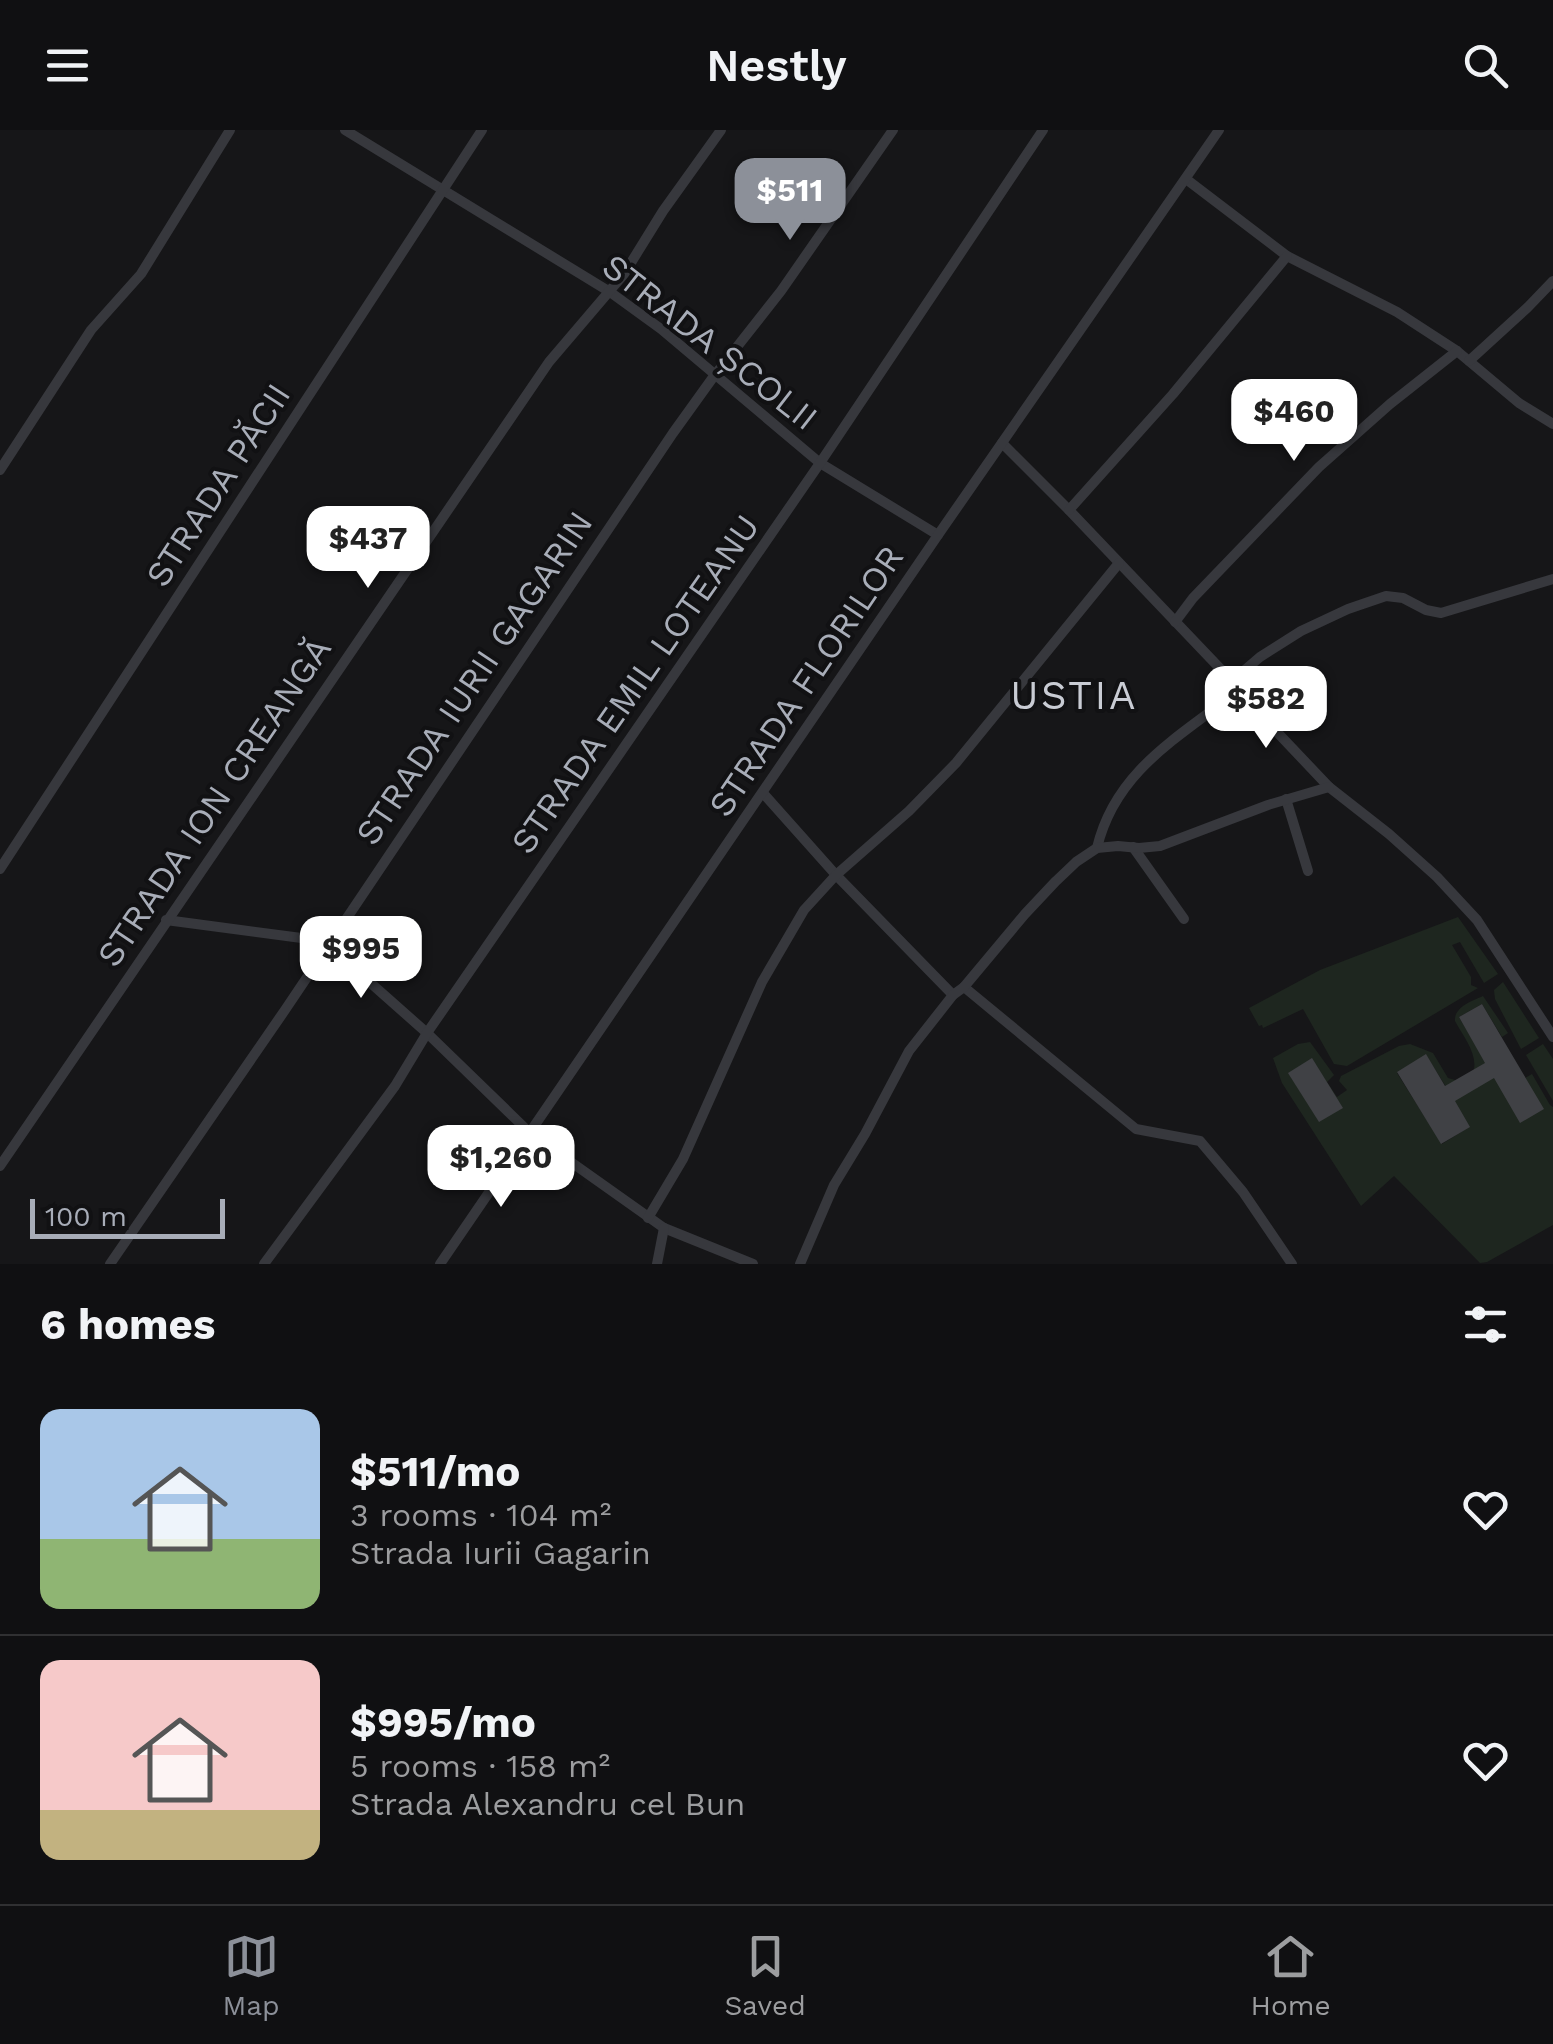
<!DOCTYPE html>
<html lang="en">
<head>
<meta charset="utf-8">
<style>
  :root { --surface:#101012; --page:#1e1e20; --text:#f1f3f6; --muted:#9c9d9f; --line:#303032; --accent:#8c9099 }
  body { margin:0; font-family:"Work Sans",sans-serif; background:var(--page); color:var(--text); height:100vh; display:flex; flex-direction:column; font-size:38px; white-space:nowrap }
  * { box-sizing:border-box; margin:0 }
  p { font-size:32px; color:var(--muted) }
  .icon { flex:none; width:55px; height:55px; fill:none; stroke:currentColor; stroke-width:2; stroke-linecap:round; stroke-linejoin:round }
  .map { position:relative; height:1134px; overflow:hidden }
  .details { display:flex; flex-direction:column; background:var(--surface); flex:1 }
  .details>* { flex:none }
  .scale { position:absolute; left:30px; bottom:25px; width:195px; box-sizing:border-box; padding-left:10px; border:5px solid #a8adb8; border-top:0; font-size:28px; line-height:35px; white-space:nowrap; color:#a8adb8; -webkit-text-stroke:8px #111113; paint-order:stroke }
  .price { position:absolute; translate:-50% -85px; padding:0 22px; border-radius:20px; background:#fff; color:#222; font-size:32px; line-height:65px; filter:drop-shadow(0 2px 5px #0008) }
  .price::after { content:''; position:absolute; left:50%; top:60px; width:30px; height:22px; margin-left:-15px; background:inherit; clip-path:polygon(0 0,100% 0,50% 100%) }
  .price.selected { background:var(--accent); color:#fff }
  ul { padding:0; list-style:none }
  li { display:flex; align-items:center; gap:30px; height:250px; padding:0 40px }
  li+li { border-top:2px solid var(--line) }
  li span { display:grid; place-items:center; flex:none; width:280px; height:200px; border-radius:20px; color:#555 }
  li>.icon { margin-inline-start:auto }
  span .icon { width:120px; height:120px; fill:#fffc; stroke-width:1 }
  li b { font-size:42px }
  h2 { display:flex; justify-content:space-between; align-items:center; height:120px; padding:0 40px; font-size:42px }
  header { display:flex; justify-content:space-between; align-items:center; height:130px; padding:0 40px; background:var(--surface); font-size:45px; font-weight:600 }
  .tab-bar { display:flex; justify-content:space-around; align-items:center; height:140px; border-top:2px solid var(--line); background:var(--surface); font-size:28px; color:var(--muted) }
  .tab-bar a { display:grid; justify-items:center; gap:5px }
  .tab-bar .selected { color:var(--accent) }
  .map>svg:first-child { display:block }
  .green { fill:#1e261f }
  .building { fill:#404145 }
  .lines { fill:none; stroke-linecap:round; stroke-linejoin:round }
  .minor { stroke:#37383d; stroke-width:10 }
  .labels { text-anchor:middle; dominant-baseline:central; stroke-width:8; stroke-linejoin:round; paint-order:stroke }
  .street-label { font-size:35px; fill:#a8adb8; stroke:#111113 }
  .quarter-label { font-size:40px; letter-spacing:2.5px; fill:#c9ccd4; stroke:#111113 }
</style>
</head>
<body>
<header><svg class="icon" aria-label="menu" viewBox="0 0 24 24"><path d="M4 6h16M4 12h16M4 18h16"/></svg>Nestly<svg class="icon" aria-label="search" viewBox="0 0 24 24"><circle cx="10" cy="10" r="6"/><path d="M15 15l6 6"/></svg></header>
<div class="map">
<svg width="1553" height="1134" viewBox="0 0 1553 1134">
  <rect width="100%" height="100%" fill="#161618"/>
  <!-- green -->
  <g class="green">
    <path d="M1458,787L1498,844L1484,853L1460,812L1452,815L1471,847V855L1478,858L1347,936L1334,934L1303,879L1263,898L1262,895L1259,896L1249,878L1320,840Z"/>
    <path d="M1503,852L1539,908L1521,919L1495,869L1494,860Z"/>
    <path d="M1483,866L1508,903L1502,907L1482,874L1459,887L1488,937L1476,944L1474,939C1477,923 1463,906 1455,891C1454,877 1472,871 1483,866Z"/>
    <path d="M1310,912L1334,945L1327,952L1337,967L1347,960L1339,951L1341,946L1399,916L1410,914L1433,923L1448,948L1455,950L1457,954L1448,960L1426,925L1397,943L1442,1014L1469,997L1452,968C1469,965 1480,956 1492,945L1525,948L1532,944L1550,975L1553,977V1095L1487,1132L1480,1133L1394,1046L1361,1076L1282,953L1273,928L1298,914Z"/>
    <path d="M1543,914L1553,929V971L1526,925Z"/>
  </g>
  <!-- building -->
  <g class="building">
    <path d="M1482,874L1544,979L1520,993L1494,948L1455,971L1470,997L1441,1014L1397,942L1426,924L1445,956L1485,933L1459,887Z"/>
    <path d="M1312,928L1343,978L1319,992L1288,943Z"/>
  </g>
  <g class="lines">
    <!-- minor -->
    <g class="minor">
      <path d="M345,0L610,162L661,199L820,333L938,405"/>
      <path d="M1186,49L1287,126L1397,182L1457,221L1519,273L1553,294"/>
      <path d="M1469,231L1527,178L1553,151"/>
      <path d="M1002,313L1069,380L1232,551L1238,561L1329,657L1389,704L1437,747L1477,790L1553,907"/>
      <path d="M0,340L91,200L141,144L230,0"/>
      <path d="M1069,380L1173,264L1287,126"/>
      <path d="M1175,492L1193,468L1319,337L1390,274L1457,221"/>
      <path d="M1232,551L1260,527L1301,501L1348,479L1386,466L1403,468L1426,480L1441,483L1553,449"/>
      <path d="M763,663L836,745L953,865"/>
      <path d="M1286,669L1308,741"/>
      <path d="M1133,717L1184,789"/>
      <path d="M1097,718C1115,641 1179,607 1238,561"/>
      <path d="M0,739L482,0"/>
      <path d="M166,790L309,809L339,825L427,903L530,1003L664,1098L753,1134"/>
      <path d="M964,857L1136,999L1200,1011L1243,1062L1292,1134"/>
      <path d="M0,1036L549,232L624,144L663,81L721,0"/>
      <path d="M648,1088L683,1029L762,852L804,780L836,745L909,681L956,633L1119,433"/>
      <path d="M110,1134L285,880L673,303L714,246L781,161L893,0"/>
      <path d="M264,1134L395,956L427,903L820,333L1043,0"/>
      <path d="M440,1134L938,405L1219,0"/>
      <path d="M657,1134L664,1098"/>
      <path d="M800,1134L834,1055L865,1004L909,921L953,865L964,857L1025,784L1056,751L1076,732L1097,718L1118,716L1139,718L1160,716L1268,675L1329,657"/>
    </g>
  </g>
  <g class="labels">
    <!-- street labels -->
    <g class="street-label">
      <text transform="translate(710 212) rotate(38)">STRADA ȘCOLII</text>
      <text transform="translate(218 355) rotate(-57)">STRADA PĂCII</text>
      <text transform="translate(474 548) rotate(-56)">STRADA IURII GAGARIN</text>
      <text transform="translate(806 551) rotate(-56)">STRADA FLORILOR</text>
      <text transform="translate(635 554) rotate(-55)">STRADA EMIL LOTEANU</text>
      <text transform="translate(214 672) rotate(-56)">STRADA ION CREANGĂ</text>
    </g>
    <!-- quarter labels -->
    <g class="quarter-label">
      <text x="1074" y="565">USTIA</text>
    </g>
  </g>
</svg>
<div class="scale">100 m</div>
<b class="price selected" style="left:790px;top:113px">$511</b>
<b class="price" style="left:1294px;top:334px">$460</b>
<b class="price" style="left:368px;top:461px">$437</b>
<b class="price" style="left:1266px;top:621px">$582</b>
<b class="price" style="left:361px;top:871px">$995</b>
<b class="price" style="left:501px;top:1080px">$1,260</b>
</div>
<section class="details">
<h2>6 homes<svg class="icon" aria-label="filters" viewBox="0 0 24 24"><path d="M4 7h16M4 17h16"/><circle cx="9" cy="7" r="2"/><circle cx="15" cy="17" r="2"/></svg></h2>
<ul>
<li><span style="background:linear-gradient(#a9c7e8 65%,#8fb573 0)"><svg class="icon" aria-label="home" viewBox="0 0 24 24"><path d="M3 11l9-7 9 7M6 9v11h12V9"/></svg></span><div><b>$511/mo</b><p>3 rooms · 104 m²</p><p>Strada Iurii Gagarin</p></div><svg class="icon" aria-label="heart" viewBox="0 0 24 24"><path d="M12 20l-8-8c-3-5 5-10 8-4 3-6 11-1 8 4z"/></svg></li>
<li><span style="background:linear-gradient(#f6c9c9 75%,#c2b280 0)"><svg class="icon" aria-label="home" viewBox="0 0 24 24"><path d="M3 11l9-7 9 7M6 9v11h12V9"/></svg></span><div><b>$995/mo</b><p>5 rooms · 158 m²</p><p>Strada Alexandru cel Bun</p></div><svg class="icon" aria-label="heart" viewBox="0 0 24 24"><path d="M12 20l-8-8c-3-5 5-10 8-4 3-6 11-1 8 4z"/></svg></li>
</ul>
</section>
<nav class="tab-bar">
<a class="selected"><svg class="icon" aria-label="map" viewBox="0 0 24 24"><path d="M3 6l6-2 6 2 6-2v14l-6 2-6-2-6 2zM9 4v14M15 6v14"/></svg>Map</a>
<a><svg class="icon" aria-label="saved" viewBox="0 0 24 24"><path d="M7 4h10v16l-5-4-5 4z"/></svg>Saved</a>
<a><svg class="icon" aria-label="home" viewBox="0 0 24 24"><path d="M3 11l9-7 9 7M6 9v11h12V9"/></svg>Home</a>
</nav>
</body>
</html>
